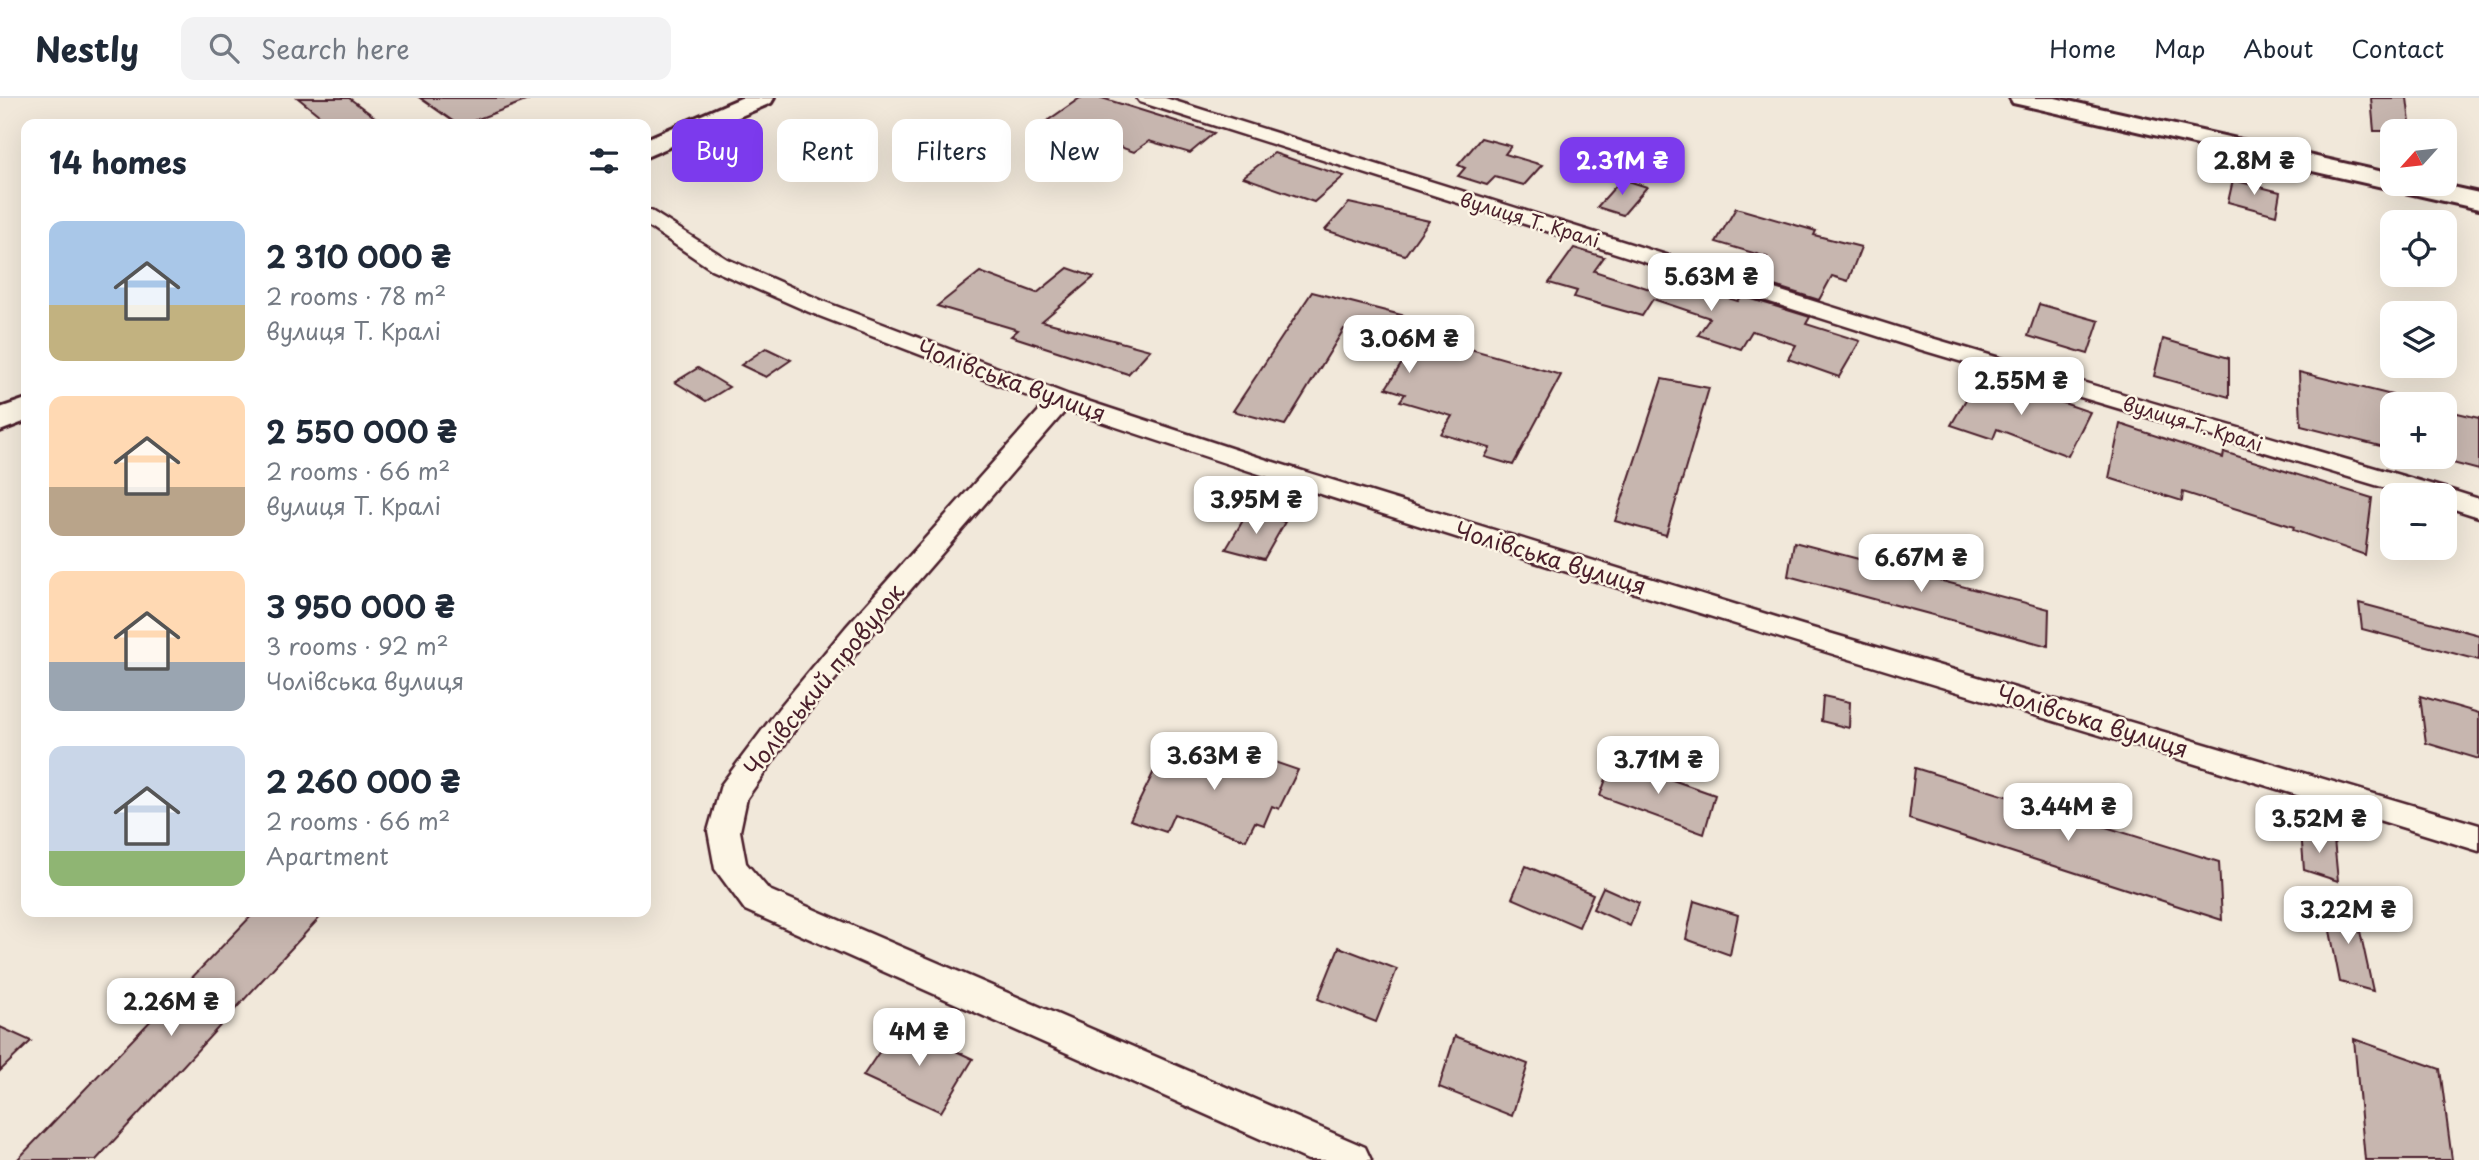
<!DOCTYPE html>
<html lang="en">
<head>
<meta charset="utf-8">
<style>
  :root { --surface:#fff; --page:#f2f2f3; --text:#1f2937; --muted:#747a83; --line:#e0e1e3; --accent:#7c3aed }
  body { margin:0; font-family:"Playpen Sans",sans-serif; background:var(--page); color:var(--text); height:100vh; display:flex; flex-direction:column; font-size:26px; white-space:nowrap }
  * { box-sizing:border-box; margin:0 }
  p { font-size:23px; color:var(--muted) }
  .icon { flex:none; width:38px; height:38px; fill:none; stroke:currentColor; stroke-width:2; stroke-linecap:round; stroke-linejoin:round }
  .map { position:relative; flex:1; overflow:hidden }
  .side { position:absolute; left:21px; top:21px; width:630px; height:798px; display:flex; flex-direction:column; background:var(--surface); border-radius:14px; box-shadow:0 7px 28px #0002 }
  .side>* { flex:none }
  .banner { position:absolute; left:672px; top:21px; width:665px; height:63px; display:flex; gap:14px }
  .needle { width:46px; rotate:243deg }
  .controls { position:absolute; left:2380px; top:21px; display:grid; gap:14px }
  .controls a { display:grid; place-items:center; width:77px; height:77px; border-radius:14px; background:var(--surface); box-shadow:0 7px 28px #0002; font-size:35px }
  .price { position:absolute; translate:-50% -60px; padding:0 16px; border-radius:14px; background:#fff; color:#222; font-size:23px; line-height:46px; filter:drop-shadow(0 2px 4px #0008) }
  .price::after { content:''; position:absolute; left:50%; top:42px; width:21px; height:16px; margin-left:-10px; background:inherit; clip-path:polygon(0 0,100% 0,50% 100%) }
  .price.on { background:var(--accent); color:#fff }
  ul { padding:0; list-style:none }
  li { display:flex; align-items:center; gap:21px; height:175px; padding:0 28px }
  li span { display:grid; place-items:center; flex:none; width:196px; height:140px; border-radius:14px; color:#555 }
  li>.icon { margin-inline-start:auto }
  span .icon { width:84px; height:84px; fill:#fffc; stroke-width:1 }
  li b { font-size:30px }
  h2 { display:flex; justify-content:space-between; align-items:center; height:84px; padding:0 28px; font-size:30px }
  .pill { padding:0 24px; border-radius:14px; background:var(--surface); box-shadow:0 7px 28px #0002; font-size:24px; line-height:63px }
  .pill.on { background:var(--accent); color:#fff }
  header { display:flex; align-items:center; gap:42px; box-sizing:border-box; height:98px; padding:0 35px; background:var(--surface); border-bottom:2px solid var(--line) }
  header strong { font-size:33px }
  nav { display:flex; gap:38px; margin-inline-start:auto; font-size:24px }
  .search { width:490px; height:63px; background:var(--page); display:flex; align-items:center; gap:18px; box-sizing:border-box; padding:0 24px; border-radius:14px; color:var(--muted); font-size:26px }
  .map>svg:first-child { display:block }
  .building { fill:#c7b6af; stroke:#4a1f2b; stroke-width:2 }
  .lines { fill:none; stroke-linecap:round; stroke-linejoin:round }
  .minor-casing { stroke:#4a1f2b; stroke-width:5 }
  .secondary-casing { stroke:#4a1f2b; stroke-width:6 }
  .trunk-casing { stroke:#4a1f2b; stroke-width:6 }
  .minor { fill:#fcf5e5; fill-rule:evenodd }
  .secondary { fill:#fcf5e5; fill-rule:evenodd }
  .trunk { fill:#fcf5e5; fill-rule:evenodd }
  .labels { text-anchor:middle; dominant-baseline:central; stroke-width:5; stroke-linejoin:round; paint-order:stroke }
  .far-street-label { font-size:19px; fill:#4a1f2b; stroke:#fcf5e5 }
  .street-label { font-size:23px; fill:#4a1f2b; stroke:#fcf5e5 }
</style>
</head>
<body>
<header>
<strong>Nestly</strong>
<div class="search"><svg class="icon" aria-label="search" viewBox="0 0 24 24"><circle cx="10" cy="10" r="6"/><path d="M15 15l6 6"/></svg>Search here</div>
<nav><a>Home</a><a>Map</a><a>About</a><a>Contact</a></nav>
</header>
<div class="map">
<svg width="2479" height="1062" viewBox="0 0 2479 1062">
  <rect width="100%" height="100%" fill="#f1e8da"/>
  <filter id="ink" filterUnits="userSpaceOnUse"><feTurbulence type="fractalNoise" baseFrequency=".0143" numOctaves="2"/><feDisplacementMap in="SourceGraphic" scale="14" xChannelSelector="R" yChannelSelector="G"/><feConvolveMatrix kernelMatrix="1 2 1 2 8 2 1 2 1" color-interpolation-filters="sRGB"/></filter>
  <g filter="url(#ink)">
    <!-- building -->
    <g class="building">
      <path d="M298,0H349L384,26H330Z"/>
      <path d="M420,0H528V2L465,26H457Z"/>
      <path d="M1080,0H1102L1214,35L1190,55L1149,43L1134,54L1047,23Z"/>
      <path d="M2371,0H2407L2411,33H2374Z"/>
      <path d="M1481,40L1511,48L1505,56L1542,67L1524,87L1495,79L1487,87L1458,78L1465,70L1458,67Z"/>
      <path d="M1274,55L1297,63L1344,78L1314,104L1243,79Z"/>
      <path d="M1622,81L1647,89L1623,117L1597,109Z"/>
      <path d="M2233,82L2280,94L2276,117L2228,104Z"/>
      <path d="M1349,105L1429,123L1405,157L1325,132Z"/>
      <path d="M1736,110L1816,133L1814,137L1861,149L1848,183L1832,178L1819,202L1752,181L1767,159L1716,144Z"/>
      <path d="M1574,150L1604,159L1594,173L1656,193L1666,180L1738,203L1742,198L1810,219L1806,226L1860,243L1839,279L1788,261L1796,247L1752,233L1741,251L1698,237L1710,220L1653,201L1642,218L1574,199L1577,193L1549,185Z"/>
      <path d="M1068,170L1094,179L1042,223L1150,252L1128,276L1011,238L1018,232L937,208L980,174L1037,195Z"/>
      <path d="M1312,194L1471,235L1463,249L1561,277L1513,367L1485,359L1490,350L1441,336L1452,318L1400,303L1405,296L1386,290L1411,251L1344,231L1285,327L1233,313Z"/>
      <path d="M2039,206L2099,223L2088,256L2028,238Z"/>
      <path d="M2163,241L2229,260V299L2154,278Z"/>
      <path d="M766,250L791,262L766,279L741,267Z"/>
      <path d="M698,270L729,289L706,303L675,284Z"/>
      <path d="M2299,274L2392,297V351L2301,328Z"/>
      <path d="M1662,281L1709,290L1666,437L1615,423Z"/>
      <path d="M1978,281L2050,305L2052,301L2090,314L2068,358L1997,331L1993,341L1951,327Z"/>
      <path d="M2449,313L2479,320V372L2445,363V321L2450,322Z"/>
      <path d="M2120,326L2223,360L2224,354L2372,400L2365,457L2293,432L2294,429L2183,394L2182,403L2109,380Z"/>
      <path d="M1248,414L1285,424L1264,461L1226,451Z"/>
      <path d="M1794,444L2049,511L2048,548L1788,478Z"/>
      <path d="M2359,505L2479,537V562L2362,531Z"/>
      <path d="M1823,598L1850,604L1849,630L1821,623Z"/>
      <path d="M2420,598L2479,615V661L2426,645Z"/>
      <path d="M1233,650L1298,672L1279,711L1272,708L1264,727L1255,724L1246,742L1174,716L1166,734L1130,722L1165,651L1224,668Z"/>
      <path d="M1613,661L1715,697L1704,736L1600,698Z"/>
      <path d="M1915,670L2219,764L2222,822L1909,721Z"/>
      <path d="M2301,732L2334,742L2338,783L2304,772Z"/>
      <path d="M1526,768L1593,796L1579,829L1512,800Z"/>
      <path d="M1603,789L1639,805L1630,828L1593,811Z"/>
      <path d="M2324,802L2355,810L2373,893L2340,884Z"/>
      <path d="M1694,803L1738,817L1730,857L1686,841Z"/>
      <path d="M255,814H325L96,1062H17Z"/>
      <path d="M1339,849L1397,871L1376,924L1318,901Z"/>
      <path d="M898,926L973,961L941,1014L863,978Z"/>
      <path d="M0,929L31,943L0,973Z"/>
      <path d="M1455,938L1528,966L1512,1018L1439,989Z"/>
      <path d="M2354,941L2440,971L2452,1062H2365Z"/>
    </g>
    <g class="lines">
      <defs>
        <g id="minor">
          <path d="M1137,0H1165L1928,239L2454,393L2479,401V419L2445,408V397H2409L1912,249L1140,4Z"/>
          <path d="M646,112L653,114L727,161L825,204L1069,297L1267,362L1802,527L2479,727V753C2008,607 1533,470 1066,312L866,543L799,626L747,700L740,733L746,765L769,792L1365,1049L1371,1062H1308L745,812L715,771L708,733L721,687L779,610L846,529L1046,305L809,214L711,171L646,127Z"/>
        </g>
        <g id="secondary">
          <path d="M741,0H774L771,5L646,59V41Z"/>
          <path d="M26,301V323L0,333V310Z"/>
        </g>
        <path id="trunk" d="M2010,0H2055L2392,76V86H2438L2479,95V111L2022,7L2013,5Z"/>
      </defs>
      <!-- minor casing -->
      <use href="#minor" class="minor-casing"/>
      <!-- secondary casing -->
      <use href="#secondary" class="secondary-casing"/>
      <!-- trunk casing -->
      <use href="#trunk" class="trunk-casing"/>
      <!-- minor -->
      <use href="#minor" class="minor"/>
      <!-- secondary -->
      <use href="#secondary" class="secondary"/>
      <!-- trunk -->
      <use href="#trunk" class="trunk"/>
    </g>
  </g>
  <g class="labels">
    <!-- far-street labels -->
    <g class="far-street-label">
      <text transform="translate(1530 121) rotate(17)">вулиця Т. Кралі</text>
      <text transform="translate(2193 325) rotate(17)">вулиця Т. Кралі</text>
    </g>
    <!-- street labels -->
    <g class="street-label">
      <text transform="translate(1012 282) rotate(20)">Чолівська вулиця</text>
      <text transform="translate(1551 459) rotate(17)">Чолівська вулиця</text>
      <text transform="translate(823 581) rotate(-51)">Чолівський провулок</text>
      <text transform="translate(2093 622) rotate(17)">Чолівська вулиця</text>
    </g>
  </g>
</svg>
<div class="controls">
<a><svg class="needle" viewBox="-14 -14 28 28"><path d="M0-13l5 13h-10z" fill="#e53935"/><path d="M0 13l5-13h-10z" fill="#747a83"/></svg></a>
<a><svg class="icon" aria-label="locate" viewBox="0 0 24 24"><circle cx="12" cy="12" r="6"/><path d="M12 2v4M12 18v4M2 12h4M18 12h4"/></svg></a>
<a><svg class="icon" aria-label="layers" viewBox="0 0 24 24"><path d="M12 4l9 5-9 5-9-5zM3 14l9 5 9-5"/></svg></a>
<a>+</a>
<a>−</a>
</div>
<b class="price on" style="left:1622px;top:99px">2.31M ₴</b>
<b class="price" style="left:2254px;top:99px">2.8M ₴</b>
<b class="price" style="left:1711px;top:215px">5.63M ₴</b>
<b class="price" style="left:1409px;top:277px">3.06M ₴</b>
<b class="price" style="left:2021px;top:319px">2.55M ₴</b>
<b class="price" style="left:1256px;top:438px">3.95M ₴</b>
<b class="price" style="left:1921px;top:496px">6.67M ₴</b>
<b class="price" style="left:1214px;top:694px">3.63M ₴</b>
<b class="price" style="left:1658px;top:698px">3.71M ₴</b>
<b class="price" style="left:2068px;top:745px">3.44M ₴</b>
<b class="price" style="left:2319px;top:757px">3.52M ₴</b>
<b class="price" style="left:2348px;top:848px">3.22M ₴</b>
<b class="price" style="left:171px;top:940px">2.26M ₴</b>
<b class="price" style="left:919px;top:970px">4M ₴</b>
<div class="banner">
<a class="pill on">Buy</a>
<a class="pill">Rent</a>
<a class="pill">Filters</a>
<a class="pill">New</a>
</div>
<section class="side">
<h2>14 homes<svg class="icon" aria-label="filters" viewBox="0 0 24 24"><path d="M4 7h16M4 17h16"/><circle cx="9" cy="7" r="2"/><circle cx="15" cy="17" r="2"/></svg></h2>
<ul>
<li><span style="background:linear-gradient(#a9c7e8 60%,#c2b280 0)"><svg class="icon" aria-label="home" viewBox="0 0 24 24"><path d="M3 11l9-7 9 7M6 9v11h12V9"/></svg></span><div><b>2 310 000 ₴</b><p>2 rooms · 78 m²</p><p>вулиця Т. Кралі</p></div></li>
<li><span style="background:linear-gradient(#ffd9b3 65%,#b9a48a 0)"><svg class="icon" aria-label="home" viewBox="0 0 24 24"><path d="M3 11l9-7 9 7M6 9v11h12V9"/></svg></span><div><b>2 550 000 ₴</b><p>2 rooms · 66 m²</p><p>вулиця Т. Кралі</p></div></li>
<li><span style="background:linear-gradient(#ffd9b3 65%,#9aa5b1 0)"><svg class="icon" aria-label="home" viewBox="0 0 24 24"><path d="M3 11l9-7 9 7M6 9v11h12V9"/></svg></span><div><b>3 950 000 ₴</b><p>3 rooms · 92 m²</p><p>Чолівська вулиця</p></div></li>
<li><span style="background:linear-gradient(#c9d6e8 75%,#8fb573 0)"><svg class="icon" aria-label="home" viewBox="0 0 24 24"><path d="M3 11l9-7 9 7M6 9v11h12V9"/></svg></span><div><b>2 260 000 ₴</b><p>2 rooms · 66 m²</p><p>Apartment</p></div></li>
</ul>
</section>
</div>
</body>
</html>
